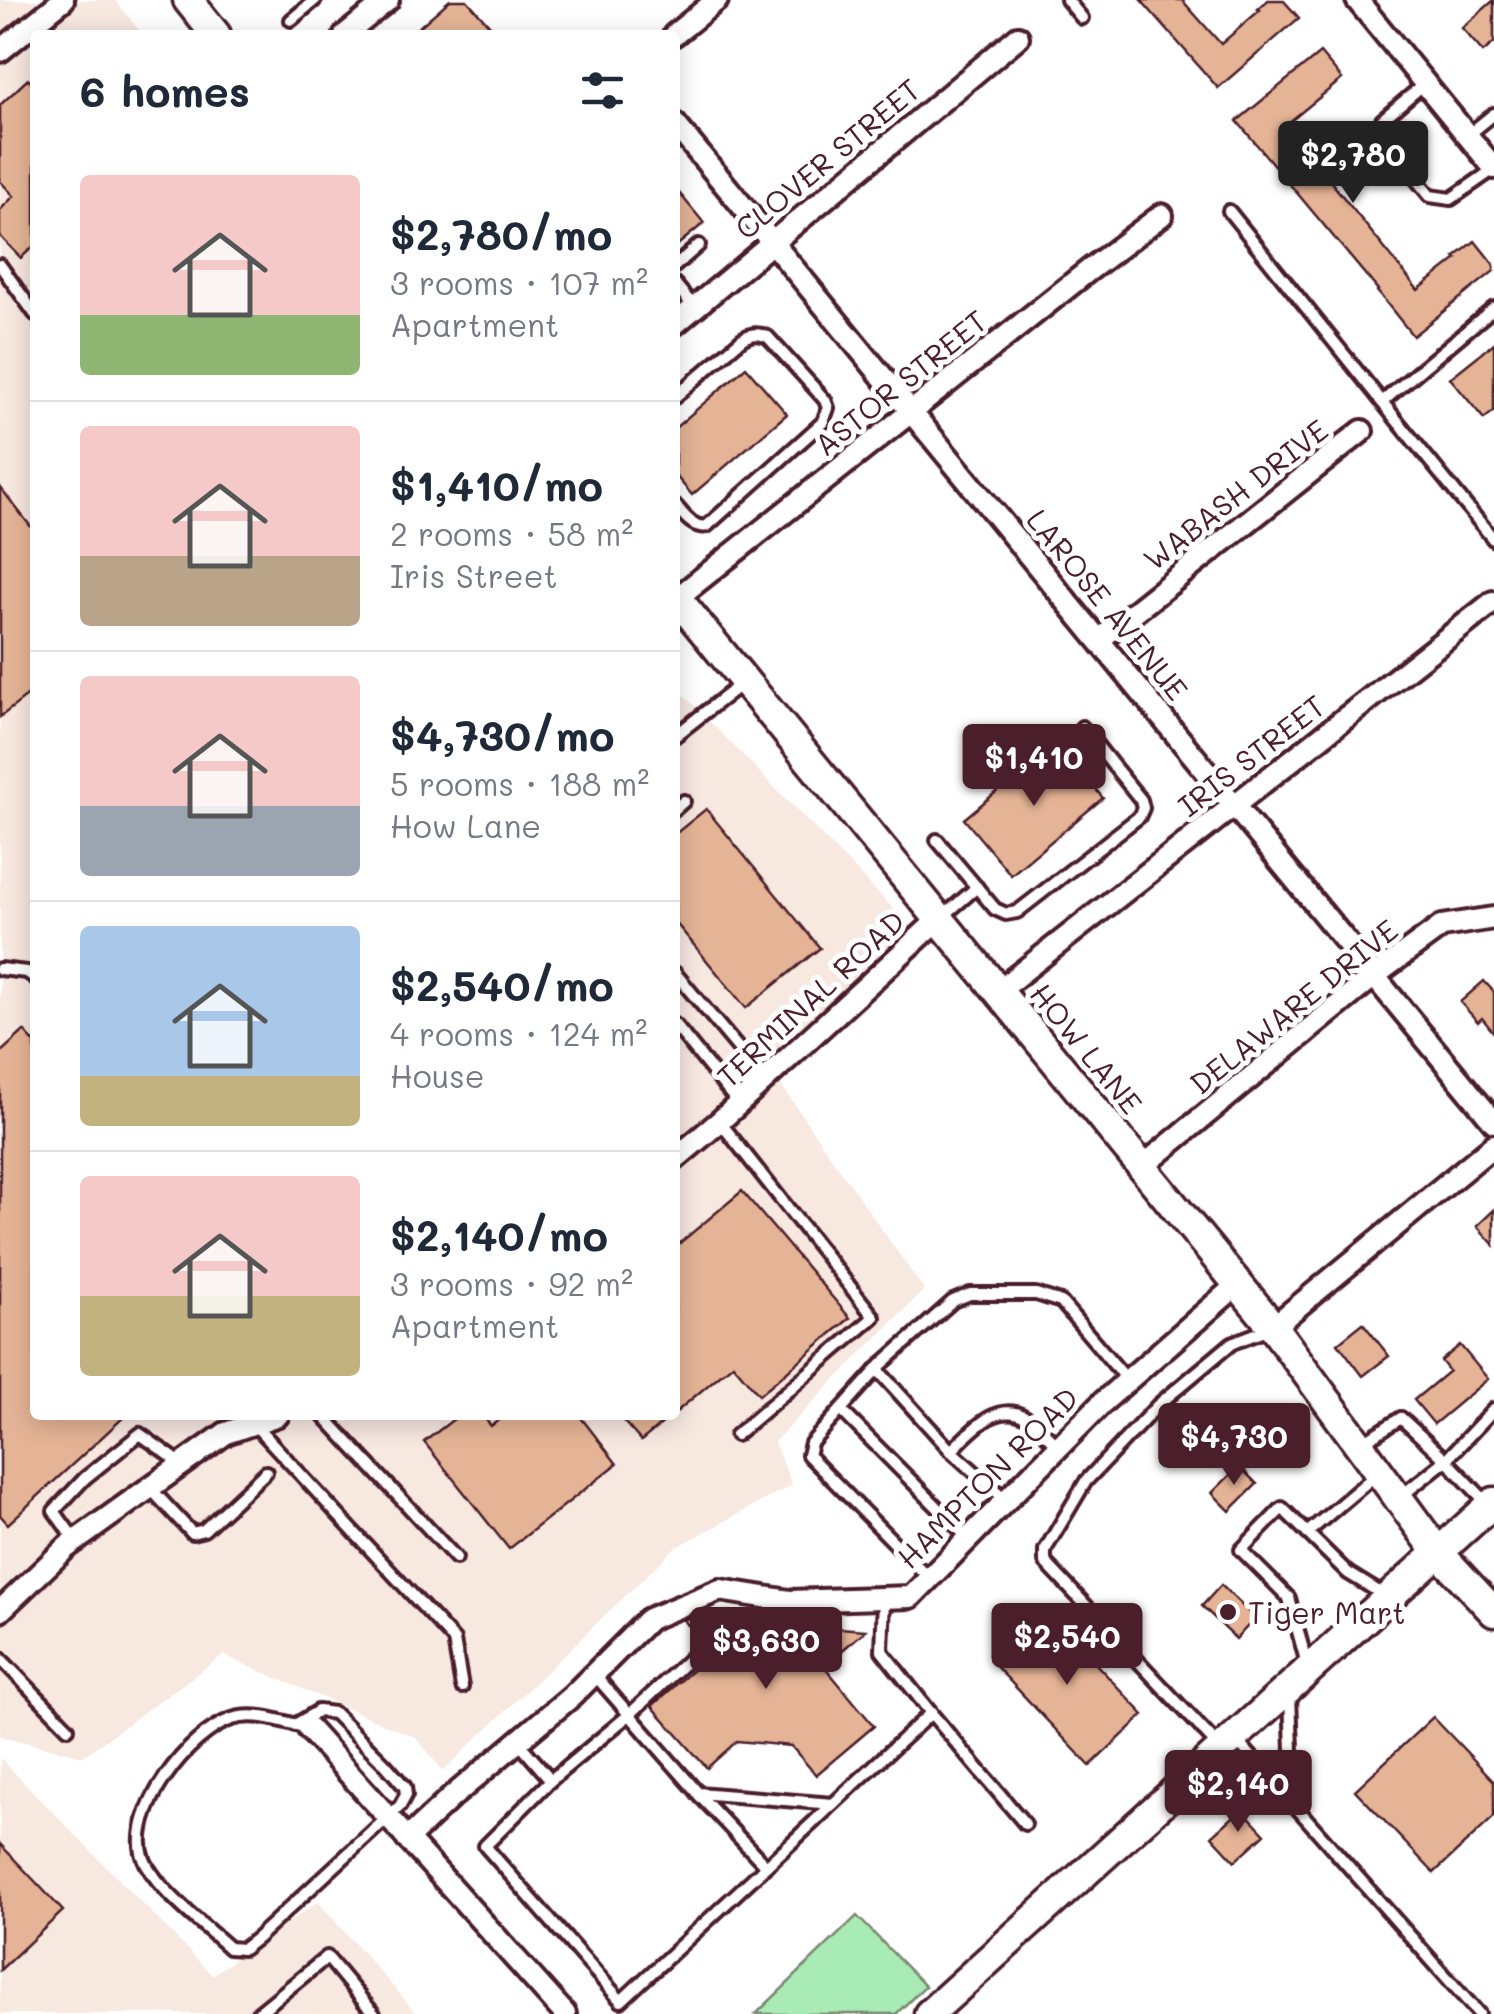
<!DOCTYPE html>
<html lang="en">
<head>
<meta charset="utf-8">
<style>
  :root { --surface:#fff; --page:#f2f2f3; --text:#1f2937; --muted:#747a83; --line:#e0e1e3; --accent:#4a1f2b }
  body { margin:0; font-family:Mali,sans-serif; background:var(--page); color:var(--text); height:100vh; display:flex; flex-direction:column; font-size:38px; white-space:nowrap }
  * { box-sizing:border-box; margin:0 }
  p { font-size:32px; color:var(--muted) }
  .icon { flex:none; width:55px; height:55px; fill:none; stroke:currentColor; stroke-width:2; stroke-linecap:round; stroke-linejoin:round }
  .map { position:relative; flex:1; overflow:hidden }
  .side { position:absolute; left:30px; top:30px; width:650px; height:1390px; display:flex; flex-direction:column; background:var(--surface); border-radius:10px; box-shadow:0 5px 25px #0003 }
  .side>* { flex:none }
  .price { position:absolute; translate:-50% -85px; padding:0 22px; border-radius:10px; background:var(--accent); color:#fff; font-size:32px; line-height:65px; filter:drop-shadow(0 2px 5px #0008) }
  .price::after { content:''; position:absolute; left:50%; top:60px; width:30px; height:22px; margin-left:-15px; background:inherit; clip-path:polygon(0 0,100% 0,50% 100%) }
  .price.current { background:#222; color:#fff }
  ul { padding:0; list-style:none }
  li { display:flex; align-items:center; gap:30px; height:250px; padding:0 50px }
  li+li { border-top:2px solid var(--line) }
  li span { display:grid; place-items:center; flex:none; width:280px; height:200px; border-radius:10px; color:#555 }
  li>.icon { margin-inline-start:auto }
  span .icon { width:120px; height:120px; fill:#fffc; stroke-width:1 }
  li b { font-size:42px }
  h2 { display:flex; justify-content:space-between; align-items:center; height:120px; padding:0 50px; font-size:42px }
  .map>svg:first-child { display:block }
  .built { fill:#f7e8e0 }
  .green { fill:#a9ebb4; stroke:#7a8570; stroke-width:2.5 }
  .building { fill:#e5b496; stroke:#4a1f2b; stroke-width:2.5 }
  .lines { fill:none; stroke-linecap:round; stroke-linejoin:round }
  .lane-casing { stroke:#4a1f2b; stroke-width:18 }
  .street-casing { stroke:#4a1f2b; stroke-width:28 }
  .secondary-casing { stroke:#4a1f2b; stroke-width:35 }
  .lane { stroke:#fff; stroke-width:10 }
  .street { stroke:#fff; stroke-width:20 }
  .secondary { stroke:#fff; stroke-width:28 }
  .poi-dot { fill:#4a1f2b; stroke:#fff; stroke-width:4 }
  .labels { text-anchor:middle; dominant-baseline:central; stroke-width:10; stroke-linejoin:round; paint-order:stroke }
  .street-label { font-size:30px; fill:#4a1f2b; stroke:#fff }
  .poi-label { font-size:30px; fill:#4a1f2b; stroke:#fff; text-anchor:start }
</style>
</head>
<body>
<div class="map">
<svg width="1494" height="2014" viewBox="0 0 1494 2014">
  <rect width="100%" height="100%" fill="#fff"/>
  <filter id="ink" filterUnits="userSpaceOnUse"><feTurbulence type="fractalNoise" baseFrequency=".01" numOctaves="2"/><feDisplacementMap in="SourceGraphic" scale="20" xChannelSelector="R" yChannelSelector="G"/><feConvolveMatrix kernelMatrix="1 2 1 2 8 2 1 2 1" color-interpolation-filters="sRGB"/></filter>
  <g filter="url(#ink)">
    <!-- built -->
    <g class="built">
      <path d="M0,0H115L143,35H35V1415H675V686L912,928L764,1061L924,1290L774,1442L792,1485L675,1548L443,1771L417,1738L223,1655L83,1756L0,1736Z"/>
      <path d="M0,1758L212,1975L318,1902L417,2014H0Z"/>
    </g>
    <!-- green -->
    <path class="green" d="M857,1916L925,1986L896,2014H756Z"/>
    <!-- building -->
    <g class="building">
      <path d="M450,0H467L498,35H410Z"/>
      <path d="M1141,0H1182L1221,44L1260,10L1258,9L1268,0H1283L1299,18L1218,88Z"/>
      <path d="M1494,0V43L1483,52L1462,28Z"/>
      <path d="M1320,53L1342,79L1282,128L1309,159L1311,157L1418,290L1457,259L1455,257L1475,241L1494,265V271L1413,336L1377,291L1378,290L1237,121Z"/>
      <path d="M28,79L35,86V245L21,258L0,236V210L14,196L0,181V105Z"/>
      <path d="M675,188L704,223L675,247Z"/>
      <path d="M1494,343V411L1484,419L1450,378Z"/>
      <path d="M746,367L787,414L692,495L675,475V428Z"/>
      <path d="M0,487L35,532V690L0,717Z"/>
      <path d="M1056,742L1103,798L1011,875L964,819Z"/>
      <path d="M706,809L820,948L746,1008L675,922V834Z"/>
      <path d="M1484,981L1494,992V1033L1482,1018L1478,1022L1460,1002Z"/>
      <path d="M24,1031L35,1043V1415H126L8,1524L0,1515V1053Z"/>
      <path d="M742,1191L850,1318L759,1395L733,1364L675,1413V1247Z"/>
      <path d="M1494,1210V1245L1477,1226Z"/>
      <path d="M1363,1323L1389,1356L1363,1376L1338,1343Z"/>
      <path d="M1460,1345L1488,1379L1434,1424L1414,1400L1449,1371L1441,1361Z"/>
      <path d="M459,1415H482L491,1426L505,1415H579L617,1464L509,1549L424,1442Z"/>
      <path d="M618,1415H672L641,1441Z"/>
      <path d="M1239,1466L1257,1484L1230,1511L1212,1493Z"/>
      <path d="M1221,1585L1255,1618L1236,1639L1202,1606Z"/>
      <path d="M1044,1609L1144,1715L1090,1766L990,1660Z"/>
      <path d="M691,1617L866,1630L824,1666L874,1726L816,1775L791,1746L737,1741L707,1768L652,1706L712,1653L707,1644L683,1620Z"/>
      <path d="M1433,1717L1494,1781V1817L1434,1873L1355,1790Z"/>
      <path d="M1242,1809L1265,1834L1235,1861L1212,1836Z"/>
      <path d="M0,1844L63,1911L0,1970Z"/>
    </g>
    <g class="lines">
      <defs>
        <g id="lane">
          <path d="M1067,0L1082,18"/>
          <path d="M291,20L315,0"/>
          <path d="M1425,83L1382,120L1383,139L1430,196L1451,199L1494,169"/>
          <path d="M1468,135L1494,114"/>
          <path d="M1229,211L1382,402L1494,308"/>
          <path d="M0,265L35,314"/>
          <path d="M675,266L699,245"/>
          <path d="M675,284L694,307"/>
          <path d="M675,397L742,339C752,333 758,333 768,337L825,400L828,408L823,422L707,526C693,529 684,515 675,505"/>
          <path d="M1382,402L1494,540"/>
          <path d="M675,736L741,684"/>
          <path d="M675,809L684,801"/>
          <path d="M937,840L995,909L1006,914L1017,912L1139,817L1143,808L1141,800L1082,727"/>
          <path d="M940,919L977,887"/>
          <path d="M0,969L27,972L35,978"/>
          <path d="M675,973L765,1080"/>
          <path d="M675,1025L739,1104"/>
          <path d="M720,1122L874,1317L736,1435"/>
          <path d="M877,1369L951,1451"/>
          <path d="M841,1410L968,1538"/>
          <path d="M323,1415L456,1558"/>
          <path d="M254,1424L454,1640L462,1687"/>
          <path d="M1362,1443L1401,1418L1446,1460L1400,1497"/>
          <path d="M150,1488L192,1533L204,1530L266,1472"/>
          <path d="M1006,1500L951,1451C971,1432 997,1399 1027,1418C1038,1425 1048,1437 1058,1446"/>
          <path d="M1489,1505L1446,1460L1494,1409"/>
          <path d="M1307,1533L1379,1472"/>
          <path d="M75,1540L54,1511L85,1478L140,1434L182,1464"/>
          <path d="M929,1578L808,1455L811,1443L882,1364L953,1301L970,1294H1036L1061,1302L1128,1381"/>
          <path d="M884,1598L882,1651L931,1713L1025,1824"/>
          <path d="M0,1658L68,1728"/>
          <path d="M1308,1668L1289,1598L1241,1550L1282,1508L1348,1573L1387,1597"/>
          <path d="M594,1674L698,1793L833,1804"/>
          <path d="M1290,1696L1294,1804"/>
          <path d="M295,1725L318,1711L334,1713L385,1764L405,1787L406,1795L400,1806L257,1938L243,1949L229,1948C205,1926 156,1889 144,1859C126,1813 189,1733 232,1719C256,1711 284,1722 308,1728"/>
          <path d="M1234,1737L1479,2014"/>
          <path d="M518,1742L551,1780L485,1846L621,2001L931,1713"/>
          <path d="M1220,1748L1045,1562V1550L1086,1481L1158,1405L1232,1343L1269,1329"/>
          <path d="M551,1780L630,1714L700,1649"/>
          <path d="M698,1794L766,1866"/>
          <path d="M257,2014L327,1957L374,2014"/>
        </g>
        <g id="street">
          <path d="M1357,0L1494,168"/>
          <path d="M345,35L388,0"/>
          <path d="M674,35L717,0"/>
          <path d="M0,51L63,0"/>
          <path d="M675,124L1494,1122"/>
          <path d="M675,324L1018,37"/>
          <path d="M677,598L1088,271L1162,215"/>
          <path d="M1099,640L1362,431"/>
          <path d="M998,991L1493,602"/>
          <path d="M675,1159L719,1122L939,919"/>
          <path d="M1142,1167L1374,976L1442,926L1494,918"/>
          <path d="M1273,1327L1494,1145"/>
          <path d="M0,1611L67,1547L226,1433L278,1415"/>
          <path d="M308,1728L565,2014"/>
          <path d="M407,1839L453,1796L573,1695L649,1619L720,1590L789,1601L911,1597L1102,1403L1238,1284"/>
        </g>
        <g id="secondary">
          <path d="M188,0L216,35"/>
          <path d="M675,596L1273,1327L1437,1551L1494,1612"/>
          <path d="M929,2014L1494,1502"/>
        </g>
      </defs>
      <!-- lane casing -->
      <use href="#lane" class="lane-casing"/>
      <!-- street casing -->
      <use href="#street" class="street-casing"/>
      <!-- secondary casing -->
      <use href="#secondary" class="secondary-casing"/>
      <!-- lane -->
      <use href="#lane" class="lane"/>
      <!-- street -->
      <use href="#street" class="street"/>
      <!-- secondary -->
      <use href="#secondary" class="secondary"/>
    </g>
  </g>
  <!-- markers -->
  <circle class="poi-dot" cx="1228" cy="1612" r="10"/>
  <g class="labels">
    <!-- street labels -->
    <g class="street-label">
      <text transform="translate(827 158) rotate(-40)">CLOVER STREET</text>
      <text transform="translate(900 382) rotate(-39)">ASTOR STREET</text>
      <text transform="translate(1235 494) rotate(-38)">WABASH DRIVE</text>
      <text transform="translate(1108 604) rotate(51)">LAROSE AVENUE</text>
      <text transform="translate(1251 755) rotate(-38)">IRIS STREET</text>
      <text transform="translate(810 998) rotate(-43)">TERMINAL ROAD</text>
      <text transform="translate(1293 1006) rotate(-39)">DELAWARE DRIVE</text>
      <text transform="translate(1087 1048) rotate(51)">HOW LANE</text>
      <text transform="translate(987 1477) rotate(-45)">HAMPTON ROAD</text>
    </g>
    <!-- poi labels -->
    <g class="poi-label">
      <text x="1248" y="1612">Tiger Mart</text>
    </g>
  </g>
</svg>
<b class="price current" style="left:1353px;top:206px">$2,780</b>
<b class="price" style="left:1034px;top:809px">$1,410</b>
<b class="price" style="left:1234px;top:1488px">$4,730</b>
<b class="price" style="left:1067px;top:1688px">$2,540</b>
<b class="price" style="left:766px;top:1692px">$3,630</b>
<b class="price" style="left:1238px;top:1835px">$2,140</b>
<section class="side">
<h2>6 homes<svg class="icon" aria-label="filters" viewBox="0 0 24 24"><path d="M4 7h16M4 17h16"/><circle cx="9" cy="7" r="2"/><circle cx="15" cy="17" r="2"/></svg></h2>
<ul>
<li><span style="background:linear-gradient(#f6c9c9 70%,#8fb573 0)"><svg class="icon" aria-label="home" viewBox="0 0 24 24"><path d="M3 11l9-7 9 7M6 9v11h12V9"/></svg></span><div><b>$2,780/mo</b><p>3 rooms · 107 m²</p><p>Apartment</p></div></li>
<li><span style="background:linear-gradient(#f6c9c9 65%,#b9a48a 0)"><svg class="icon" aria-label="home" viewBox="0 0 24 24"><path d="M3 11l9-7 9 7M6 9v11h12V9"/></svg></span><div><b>$1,410/mo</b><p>2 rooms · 58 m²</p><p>Iris Street</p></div></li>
<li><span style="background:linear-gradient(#f6c9c9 65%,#9aa5b1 0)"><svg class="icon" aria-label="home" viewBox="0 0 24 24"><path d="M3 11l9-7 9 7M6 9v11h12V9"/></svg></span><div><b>$4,730/mo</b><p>5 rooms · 188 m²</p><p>How Lane</p></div></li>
<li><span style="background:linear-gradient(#a9c7e8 75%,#c2b280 0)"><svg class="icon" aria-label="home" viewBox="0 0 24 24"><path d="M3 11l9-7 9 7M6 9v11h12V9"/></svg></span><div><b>$2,540/mo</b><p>4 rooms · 124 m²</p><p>House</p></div></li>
<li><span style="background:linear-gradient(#f6c9c9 60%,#c2b280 0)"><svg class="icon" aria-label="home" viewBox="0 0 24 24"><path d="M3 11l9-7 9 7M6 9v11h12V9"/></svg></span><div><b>$2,140/mo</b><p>3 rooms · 92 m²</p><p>Apartment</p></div></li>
</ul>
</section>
</div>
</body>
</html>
